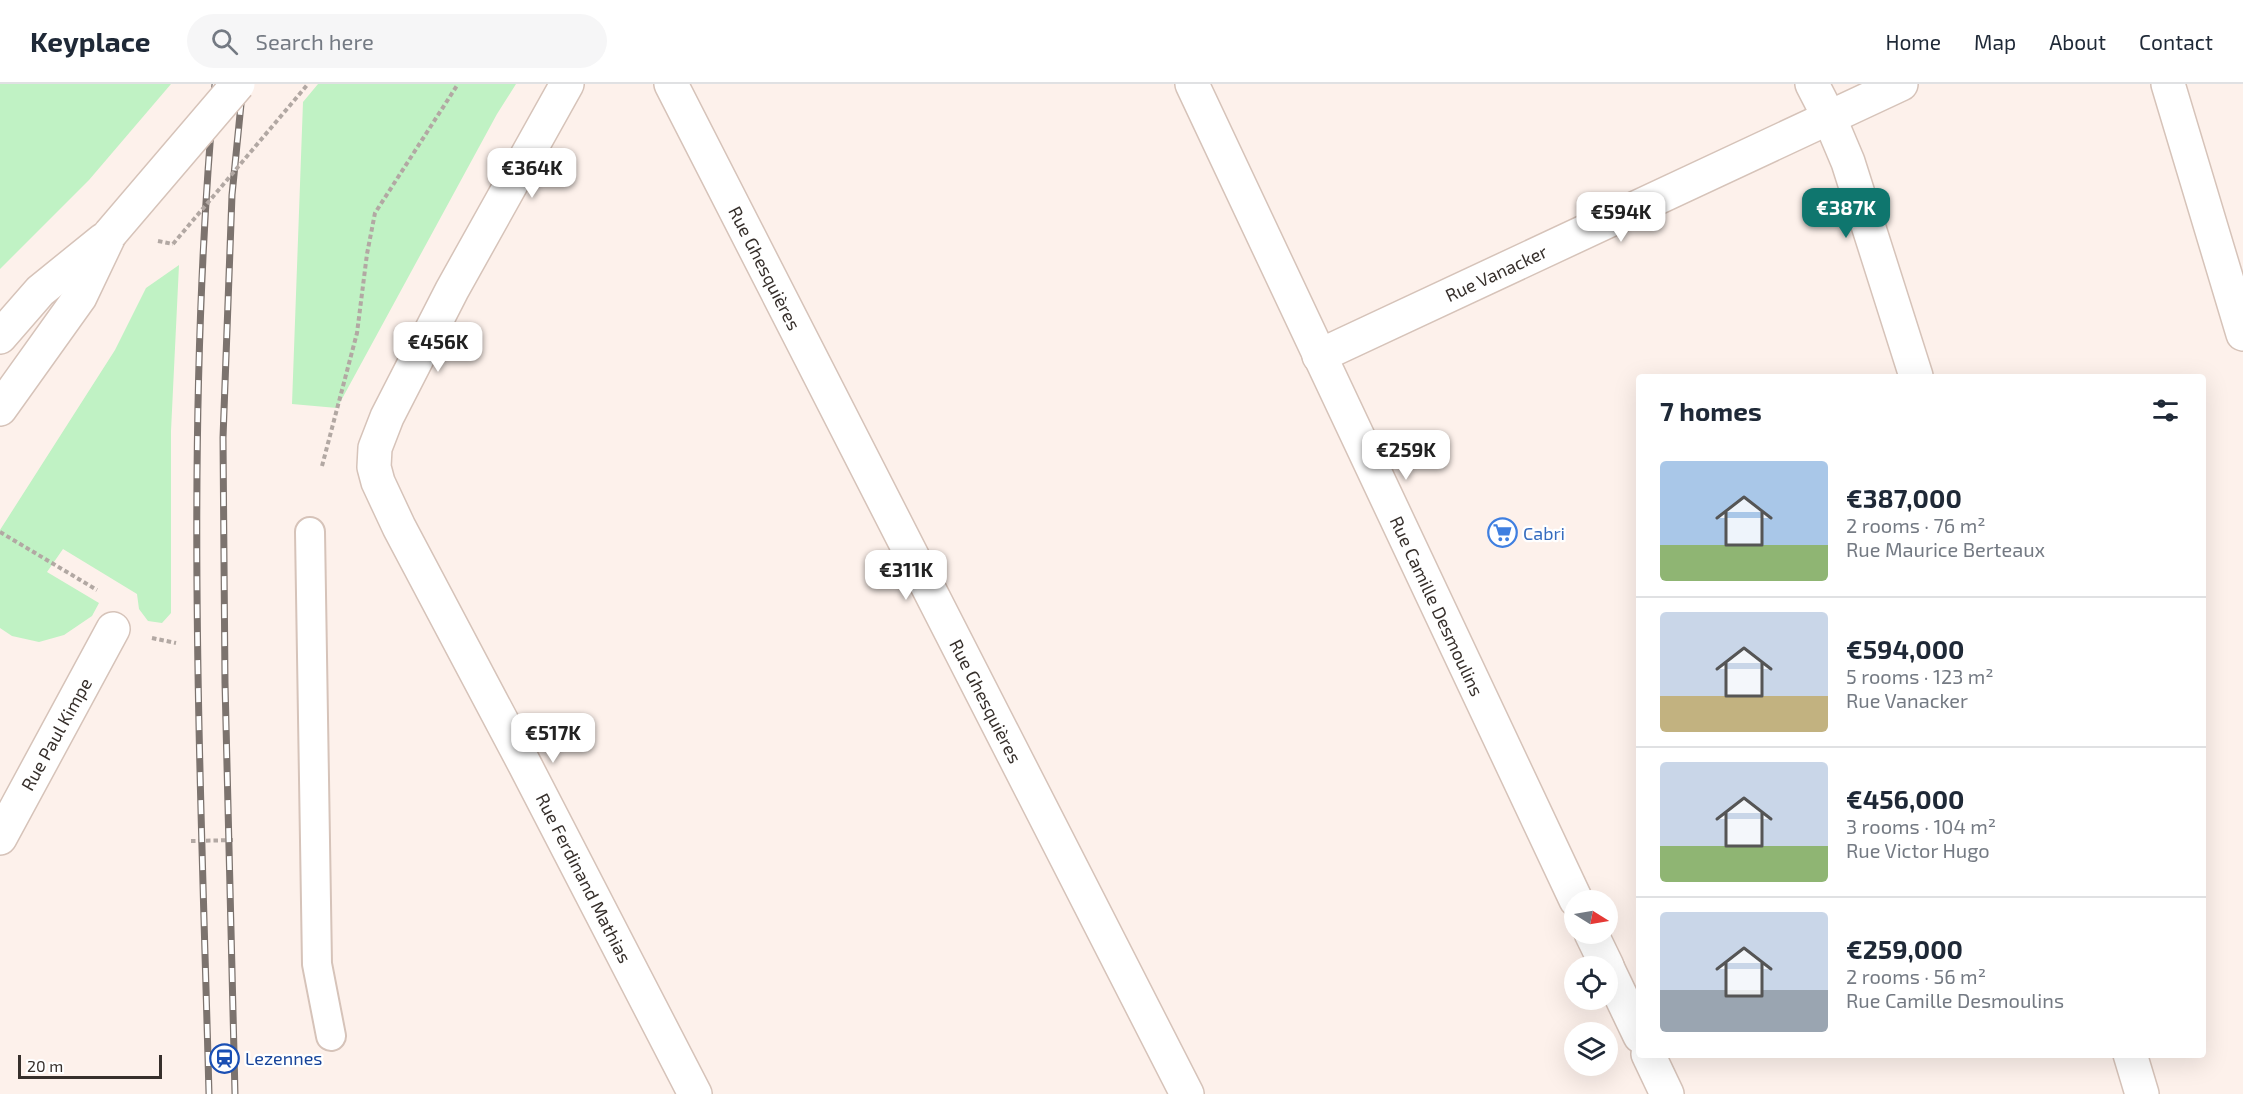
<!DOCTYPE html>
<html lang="en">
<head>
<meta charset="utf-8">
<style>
  :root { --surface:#fff; --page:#f6f6f7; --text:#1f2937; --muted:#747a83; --line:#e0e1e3; --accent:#0f766e }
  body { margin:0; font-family:"Exo 2",sans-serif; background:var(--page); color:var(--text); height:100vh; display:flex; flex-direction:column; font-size:22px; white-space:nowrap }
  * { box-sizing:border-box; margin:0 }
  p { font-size:20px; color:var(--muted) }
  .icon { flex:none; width:33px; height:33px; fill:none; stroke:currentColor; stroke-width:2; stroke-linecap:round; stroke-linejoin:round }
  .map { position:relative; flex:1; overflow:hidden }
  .side { position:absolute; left:1636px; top:290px; width:570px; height:684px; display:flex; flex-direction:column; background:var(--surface); border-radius:6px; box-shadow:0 6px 24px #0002 }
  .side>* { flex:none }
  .needle { width:39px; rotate:101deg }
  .fabs { position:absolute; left:1564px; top:806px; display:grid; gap:12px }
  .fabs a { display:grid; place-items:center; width:54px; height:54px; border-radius:50%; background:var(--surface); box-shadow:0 6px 24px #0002; font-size:30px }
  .scale { position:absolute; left:18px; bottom:15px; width:144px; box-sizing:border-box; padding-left:6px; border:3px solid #362f2b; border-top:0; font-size:16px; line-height:21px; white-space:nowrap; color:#362f2b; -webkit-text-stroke:4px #fff; paint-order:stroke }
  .price { position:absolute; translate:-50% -51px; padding:0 14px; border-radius:12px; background:#fff; color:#222; font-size:20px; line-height:39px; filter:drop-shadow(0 2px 3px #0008) }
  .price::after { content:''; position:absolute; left:50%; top:36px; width:18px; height:14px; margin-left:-9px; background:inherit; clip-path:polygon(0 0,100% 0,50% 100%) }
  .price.on { background:var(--accent); color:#fff }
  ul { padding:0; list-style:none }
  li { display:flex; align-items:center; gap:18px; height:150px; padding:0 24px }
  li+li { border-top:2px solid var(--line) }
  li span { display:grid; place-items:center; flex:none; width:168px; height:120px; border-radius:6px; color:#555 }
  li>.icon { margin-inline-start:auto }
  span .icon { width:72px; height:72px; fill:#fffc; stroke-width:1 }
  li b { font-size:26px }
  h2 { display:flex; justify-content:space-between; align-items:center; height:72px; padding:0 24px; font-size:26px }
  header { display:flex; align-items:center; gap:36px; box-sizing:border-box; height:84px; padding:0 30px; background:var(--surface); border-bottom:2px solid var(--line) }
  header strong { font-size:28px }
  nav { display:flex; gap:33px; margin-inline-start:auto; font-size:21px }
  .search { width:420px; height:54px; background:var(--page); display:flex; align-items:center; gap:15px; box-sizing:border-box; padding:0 21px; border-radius:33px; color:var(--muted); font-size:22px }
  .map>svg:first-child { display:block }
  .green { fill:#c0f2c4 }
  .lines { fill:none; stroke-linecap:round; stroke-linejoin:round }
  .service-casing { stroke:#d6c3b9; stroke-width:32 }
  .minor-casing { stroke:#d6c3b9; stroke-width:36 }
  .tertiary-casing { stroke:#d6c3b9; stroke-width:36 }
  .primary-casing { stroke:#d6c3b9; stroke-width:36 }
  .path { stroke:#b2a8a3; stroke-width:4; stroke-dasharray:4.5 3; stroke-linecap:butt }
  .service { stroke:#fff; stroke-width:28 }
  .minor { stroke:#fff; stroke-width:33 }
  .tertiary { stroke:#fff; stroke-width:33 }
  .primary { stroke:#fff; stroke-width:33 }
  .rail-casing { stroke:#7c736e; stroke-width:7 }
  .rail { stroke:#fff; stroke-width:4.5; stroke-dasharray:14; stroke-linecap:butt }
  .primary-bridge-casing { stroke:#d6c3b9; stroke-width:36; stroke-linecap:butt }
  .path-bridge { stroke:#b2a8a3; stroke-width:4; stroke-dasharray:4.5 3; stroke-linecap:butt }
  .primary-bridge { stroke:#fff; stroke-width:33 }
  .labels { text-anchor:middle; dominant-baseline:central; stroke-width:4.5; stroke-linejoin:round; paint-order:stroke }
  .street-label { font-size:18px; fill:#362f2b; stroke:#fff }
  .shop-label { font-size:18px; fill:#366cbe; stroke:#fff; text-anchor:start }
  .transit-label { font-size:18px; fill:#164399; stroke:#fff; text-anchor:start }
</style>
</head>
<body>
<header>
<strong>Keyplace</strong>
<div class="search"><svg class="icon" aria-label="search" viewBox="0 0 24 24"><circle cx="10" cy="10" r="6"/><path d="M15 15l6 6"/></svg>Search here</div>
<nav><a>Home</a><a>Map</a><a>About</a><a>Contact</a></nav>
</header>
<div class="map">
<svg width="2243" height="1010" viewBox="0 0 2243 1010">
  <rect width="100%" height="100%" fill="#fdf1eb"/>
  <!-- green -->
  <g class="green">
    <path d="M0,0H171L89,96L0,185Z"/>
    <path d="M318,0H516L497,30L337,324L292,320L303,18Z"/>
    <path d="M179,181L171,347V529L162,539L148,537L139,525L137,510L63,465L47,488L99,519L92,532L64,551L39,558L12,552L0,544V446L115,266L146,204Z"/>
  </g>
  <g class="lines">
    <defs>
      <path id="service" d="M310,448L317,880L331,952"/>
      <g id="minor">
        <path d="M671,0L1187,1010"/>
        <path d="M1192,0L1576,816"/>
        <path d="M1812,0L1829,33L1848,78L1916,292"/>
        <path d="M2168,0L2243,250"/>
        <path d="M1319,272L1901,0"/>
        <path d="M0,754L113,545"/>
        <path d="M1591,849L1607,882"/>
        <path d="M1608,885L1640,952"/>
        <path d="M1648,970L1667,1010"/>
        <path d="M2130,970L2142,1010"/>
      </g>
      <path id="tertiary" d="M567,0L452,206L387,333L375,364L374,383L378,398L399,443L525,681L695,1010"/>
      <g id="primary">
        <path d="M0,253L40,207L103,156"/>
        <path d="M0,325L80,213L110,150"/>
      </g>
    </defs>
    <!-- service casing -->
    <use href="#service" class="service-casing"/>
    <!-- minor casing -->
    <use href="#minor" class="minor-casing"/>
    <!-- tertiary casing -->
    <use href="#tertiary" class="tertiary-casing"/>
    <!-- primary casing -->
    <use href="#primary" class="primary-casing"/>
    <!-- path -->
    <g class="path">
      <path d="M158,157L173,160"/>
      <path d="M322,382L357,249L367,170L375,129L458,0"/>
      <path d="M0,448L97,506"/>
      <path d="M152,554L176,559"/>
      <path d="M191,757L235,756"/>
    </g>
    <!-- service -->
    <use href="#service" class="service"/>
    <!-- minor -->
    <use href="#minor" class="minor"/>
    <!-- tertiary -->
    <use href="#tertiary" class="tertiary"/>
    <!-- primary -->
    <use href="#primary" class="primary"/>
    <defs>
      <g id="rail">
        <path d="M209,1010C200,673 184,336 215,0"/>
        <path d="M235,1010L225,599L223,354L232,111L243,0"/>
      </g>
    </defs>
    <!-- rail casing -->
    <use href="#rail" class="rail-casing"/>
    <!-- rail -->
    <use href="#rail" class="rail"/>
    <defs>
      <path id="primary-bridge" d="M110,150L238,0"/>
    </defs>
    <!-- primary-bridge casing -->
    <use href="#primary-bridge" class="primary-bridge-casing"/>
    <!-- path-bridge -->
    <path class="path-bridge" d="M173,160L308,0"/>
    <!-- primary-bridge -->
    <use href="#primary-bridge" class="primary-bridge"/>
  </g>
  <!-- icons -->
  <defs>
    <symbol id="supermarket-ring" viewBox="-11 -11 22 22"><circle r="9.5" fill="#fff" stroke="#3f7fe0" stroke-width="1.5"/><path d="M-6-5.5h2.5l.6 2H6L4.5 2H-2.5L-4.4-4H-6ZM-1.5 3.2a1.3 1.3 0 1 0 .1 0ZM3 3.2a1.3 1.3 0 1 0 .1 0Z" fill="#3f7fe0"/></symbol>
    <symbol id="station-ring" viewBox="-11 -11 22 22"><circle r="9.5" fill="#fff" stroke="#1a4fb4" stroke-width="1.5"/><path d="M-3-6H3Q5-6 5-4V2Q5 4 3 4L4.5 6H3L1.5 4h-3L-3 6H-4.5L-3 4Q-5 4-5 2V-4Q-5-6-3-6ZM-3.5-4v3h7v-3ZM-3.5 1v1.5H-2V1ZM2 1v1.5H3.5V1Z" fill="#1a4fb4"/></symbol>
  </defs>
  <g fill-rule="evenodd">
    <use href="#supermarket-ring" x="1486" y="432" width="33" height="33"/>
    <use href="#station-ring" x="208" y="958" width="33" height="33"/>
  </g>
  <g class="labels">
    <!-- street labels -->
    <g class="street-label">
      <text transform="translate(765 184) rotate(63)">Rue Ghesquières</text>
      <text transform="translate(1496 189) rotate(-25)">Rue Vanacker</text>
      <text transform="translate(1437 522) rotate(65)">Rue Camille Desmoulins</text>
      <text transform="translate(986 617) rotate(63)">Rue Ghesquières</text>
      <text transform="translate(56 650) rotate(-61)">Rue Paul Kimpe</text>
      <text transform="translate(584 794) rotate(63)">Rue Ferdinand Mathias</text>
    </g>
    <!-- shop labels -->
    <g class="shop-label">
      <text x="1523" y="449">Cabri</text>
    </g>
    <!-- transit labels -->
    <g class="transit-label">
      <text x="245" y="974">Lezennes</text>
    </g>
  </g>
</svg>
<div class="fabs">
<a><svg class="needle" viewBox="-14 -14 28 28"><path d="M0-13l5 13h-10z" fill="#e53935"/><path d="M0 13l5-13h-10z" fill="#747a83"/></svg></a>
<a><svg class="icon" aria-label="locate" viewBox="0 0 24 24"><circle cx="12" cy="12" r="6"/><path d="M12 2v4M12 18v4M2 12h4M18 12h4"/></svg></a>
<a><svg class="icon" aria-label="layers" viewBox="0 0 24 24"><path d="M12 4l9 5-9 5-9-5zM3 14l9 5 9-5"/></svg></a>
</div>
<div class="scale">20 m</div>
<b class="price" style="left:532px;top:115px">€364K</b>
<b class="price on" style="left:1846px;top:155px">€387K</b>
<b class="price" style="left:1621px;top:159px">€594K</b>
<b class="price" style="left:438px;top:289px">€456K</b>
<b class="price" style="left:1406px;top:397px">€259K</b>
<b class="price" style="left:906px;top:517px">€311K</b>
<b class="price" style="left:553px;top:680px">€517K</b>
<section class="side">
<h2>7 homes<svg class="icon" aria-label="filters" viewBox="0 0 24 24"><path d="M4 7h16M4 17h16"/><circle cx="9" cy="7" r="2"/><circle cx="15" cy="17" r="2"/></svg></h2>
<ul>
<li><span style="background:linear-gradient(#a9c7e8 70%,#8fb573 0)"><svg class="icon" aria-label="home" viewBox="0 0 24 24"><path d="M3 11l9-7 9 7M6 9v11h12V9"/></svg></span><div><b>€387,000</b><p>2 rooms · 76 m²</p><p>Rue Maurice Berteaux</p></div></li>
<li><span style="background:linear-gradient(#c9d6e8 70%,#c2b280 0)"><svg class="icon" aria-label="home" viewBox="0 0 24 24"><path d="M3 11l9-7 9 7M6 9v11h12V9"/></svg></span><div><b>€594,000</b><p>5 rooms · 123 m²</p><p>Rue Vanacker</p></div></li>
<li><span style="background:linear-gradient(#c9d6e8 70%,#8fb573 0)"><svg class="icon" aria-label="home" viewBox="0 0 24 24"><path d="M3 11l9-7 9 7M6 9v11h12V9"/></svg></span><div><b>€456,000</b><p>3 rooms · 104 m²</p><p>Rue Victor Hugo</p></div></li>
<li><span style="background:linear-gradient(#c9d6e8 65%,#9aa5b1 0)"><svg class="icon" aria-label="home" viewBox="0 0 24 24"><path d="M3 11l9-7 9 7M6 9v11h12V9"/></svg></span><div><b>€259,000</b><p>2 rooms · 56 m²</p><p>Rue Camille Desmoulins</p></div></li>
</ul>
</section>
</div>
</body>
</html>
